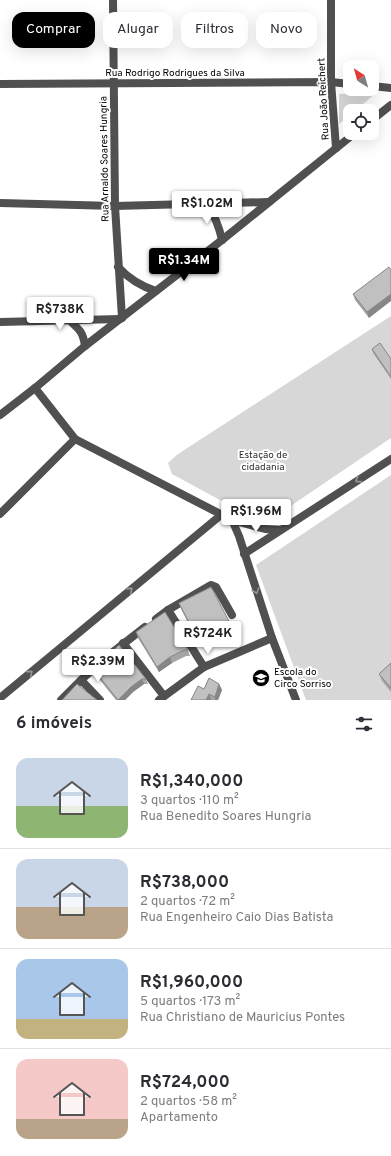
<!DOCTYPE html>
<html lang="pt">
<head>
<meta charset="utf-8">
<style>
  :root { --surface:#fff; --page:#f2f2f3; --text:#2b2b33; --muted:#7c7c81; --line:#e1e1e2; --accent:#000 }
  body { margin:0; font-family:Overpass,sans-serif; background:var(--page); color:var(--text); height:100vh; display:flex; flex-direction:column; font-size:15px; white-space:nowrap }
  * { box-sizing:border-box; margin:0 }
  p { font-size:13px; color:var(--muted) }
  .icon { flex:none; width:22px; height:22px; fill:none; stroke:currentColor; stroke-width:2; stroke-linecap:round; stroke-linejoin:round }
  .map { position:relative; height:700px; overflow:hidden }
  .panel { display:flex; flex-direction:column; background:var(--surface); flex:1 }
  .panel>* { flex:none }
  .guide { position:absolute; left:12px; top:12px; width:367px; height:36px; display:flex; gap:8px }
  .needle { width:26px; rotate:323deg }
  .fabs { position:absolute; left:343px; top:60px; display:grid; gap:8px }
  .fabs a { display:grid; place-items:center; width:36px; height:36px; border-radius:8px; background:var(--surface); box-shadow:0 4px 16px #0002; font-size:20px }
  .price { position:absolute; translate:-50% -34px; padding:0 9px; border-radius:4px; background:#fff; color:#222; font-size:13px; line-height:26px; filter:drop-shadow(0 1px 2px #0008) }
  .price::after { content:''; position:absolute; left:50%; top:24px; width:12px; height:9px; margin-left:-6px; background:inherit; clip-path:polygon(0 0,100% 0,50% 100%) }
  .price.current { background:var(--accent); color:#fff }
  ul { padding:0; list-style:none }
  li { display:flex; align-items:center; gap:12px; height:100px; padding:0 16px }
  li+li { border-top:1px solid var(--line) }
  li span { display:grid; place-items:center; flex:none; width:112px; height:80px; border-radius:12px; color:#555 }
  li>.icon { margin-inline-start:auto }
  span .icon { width:48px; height:48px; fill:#fffc; stroke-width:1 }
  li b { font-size:17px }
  h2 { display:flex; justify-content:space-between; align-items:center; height:48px; padding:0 16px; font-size:17px }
  .chip { padding:0 14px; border-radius:12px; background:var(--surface); box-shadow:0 4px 16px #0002; font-size:14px; line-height:36px }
  .chip.current { background:var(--accent); color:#fff }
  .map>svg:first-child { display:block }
  .green { fill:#d7d7d7 }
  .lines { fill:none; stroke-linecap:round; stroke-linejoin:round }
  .street { stroke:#505050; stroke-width:8 }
  .wall { fill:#a5a5a5 }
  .shaded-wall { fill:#868686 }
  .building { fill:#c0c0c0; stroke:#868686 }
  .oneway { stroke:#969696 }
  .labels { text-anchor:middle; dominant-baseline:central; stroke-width:4; stroke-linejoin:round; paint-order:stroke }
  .street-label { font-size:10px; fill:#000; stroke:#fff }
  .park-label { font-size:10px; fill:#2e2e2e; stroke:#fff }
  .poi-label { font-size:10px; fill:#000; stroke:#fff; text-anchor:start }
</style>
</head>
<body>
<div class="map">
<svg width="391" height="700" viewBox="0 0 391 700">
  <rect width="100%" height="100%" fill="#fff"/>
  <!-- green -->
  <g class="green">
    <path d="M377,92L355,111H350V115L339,124V94Z"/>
    <path d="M391,316V438L264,524L172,474L168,463L178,454Z"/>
    <path d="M391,475V700H306L256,565Z"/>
  </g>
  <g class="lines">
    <!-- street -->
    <g class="street">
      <path d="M113,0L115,206L122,318"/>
      <path d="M331,0V82L336,148"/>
      <path d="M0,84L331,82L350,84"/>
      <path d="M372,86L391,88"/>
      <path d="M372,120L391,105"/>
      <path d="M0,203L115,206L269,202"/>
      <path d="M207,204C215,216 219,226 222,240"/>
      <path d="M118,267C129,279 140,286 156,291"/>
      <path d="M69,320C80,330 83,332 85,346"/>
      <path d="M0,322L120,319"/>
      <path d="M35,388L75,439L232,520L265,529L280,530"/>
      <path d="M0,415L35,388L85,346L222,240L355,133"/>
      <path d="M0,514L75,439"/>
      <path d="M232,520L239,536L272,638L296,700"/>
      <path d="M244,554L391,459"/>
      <path d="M168,610L204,667"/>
      <path d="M156,619L168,610L211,585L216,587L232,615"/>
      <path d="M123,643L164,696"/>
      <path d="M113,652L145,627"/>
      <path d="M81,680L100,700"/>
      <path d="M0,698L221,515"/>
      <path d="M61,700L81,680L101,662"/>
      <path d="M159,700L204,667L272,638"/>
    </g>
  </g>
  <!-- wall -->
  <g class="wall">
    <path d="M391,270L369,318L355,300L353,294Z"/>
    <path d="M372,349L391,359V379L373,353Z"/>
    <path d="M179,603L230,623L232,629L216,636L200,646L181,609Z"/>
    <path d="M136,632L188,650L190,656H186L172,663L159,672L138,638Z"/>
    <path d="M391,663V692L382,681L379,674Z"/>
    <path d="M93,669L146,679L148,684H144L133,692L125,700H116L95,674Z"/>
    <path d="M219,684L222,690L218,700H191L204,689Z"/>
  </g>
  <!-- shaded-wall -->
  <g class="shaded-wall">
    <path d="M391,294V301L369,318L367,312Z"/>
    <path d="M214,630L216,636L200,646L198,640Z"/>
    <path d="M170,657L172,663L159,672L157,667Z"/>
    <path d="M142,679L144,684L133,692L125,700H118L131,687Z"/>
    <path d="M219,684L222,690L218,700H215V697Z"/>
    <path d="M209,694L211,700H206Z"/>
  </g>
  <!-- building -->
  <g class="building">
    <path d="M389,267L391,270V294L367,312L353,294Z"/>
    <path d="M380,343L391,359V377L372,349Z"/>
    <path d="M211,587L230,623L214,630L198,640L179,603Z"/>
    <path d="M165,612L188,650H184L170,657L157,667L136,632Z"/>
    <path d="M119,645L146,679H142L131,687L118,700L93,669Z"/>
    <path d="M391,663V688L379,674Z"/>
    <path d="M209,678L219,684L215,697L209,694L206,700H191L198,686L204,689Z"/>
    <path d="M77,684L97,700H62Z"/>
  </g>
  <!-- one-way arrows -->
  <defs><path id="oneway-chevron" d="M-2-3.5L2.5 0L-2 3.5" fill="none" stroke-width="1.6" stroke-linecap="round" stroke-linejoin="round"/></defs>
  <g class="oneway">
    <use href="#oneway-chevron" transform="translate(358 480) rotate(147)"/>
    <use href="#oneway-chevron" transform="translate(130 590) rotate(-40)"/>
    <use href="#oneway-chevron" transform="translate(256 591) rotate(71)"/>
    <use href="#oneway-chevron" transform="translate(30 673) rotate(-40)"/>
  </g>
  <!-- icons -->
  <defs>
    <symbol id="school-disc" viewBox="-11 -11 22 22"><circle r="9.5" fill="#000" stroke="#fff"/><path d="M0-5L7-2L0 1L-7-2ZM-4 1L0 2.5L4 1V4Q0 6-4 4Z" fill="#fff"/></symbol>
  </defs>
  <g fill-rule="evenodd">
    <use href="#school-disc" x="251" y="668" width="20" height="20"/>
  </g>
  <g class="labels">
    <!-- street labels -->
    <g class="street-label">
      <text x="175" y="73">Rua Rodrigo Rodrigues da Silva</text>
      <text transform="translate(324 99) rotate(-93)">Rua João Reichert</text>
      <text transform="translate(105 159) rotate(-91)">Rua Arnaldo Soares Hungria</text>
    </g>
    <!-- park labels -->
    <g class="park-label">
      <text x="263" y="455">Estação de<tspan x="263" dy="12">cidadania</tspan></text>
    </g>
    <!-- poi labels -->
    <g class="poi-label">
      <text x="274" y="672">Escola do<tspan x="274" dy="12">Circo Sorriso</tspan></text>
    </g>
  </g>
</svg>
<div class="fabs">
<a><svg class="needle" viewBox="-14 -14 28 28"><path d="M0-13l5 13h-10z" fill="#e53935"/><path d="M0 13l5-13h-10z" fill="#7c7c81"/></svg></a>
<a><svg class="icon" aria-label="locate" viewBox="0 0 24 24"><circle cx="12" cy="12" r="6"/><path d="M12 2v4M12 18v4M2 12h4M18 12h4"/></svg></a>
</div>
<b class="price" style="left:207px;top:225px">R$1.02M</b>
<b class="price current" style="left:184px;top:282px">R$1.34M</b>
<b class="price" style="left:60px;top:331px">R$738K</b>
<b class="price" style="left:256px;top:533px">R$1.96M</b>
<b class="price" style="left:208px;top:655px">R$724K</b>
<b class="price" style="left:98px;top:683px">R$2.39M</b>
<div class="guide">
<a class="chip current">Comprar</a>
<a class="chip">Alugar</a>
<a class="chip">Filtros</a>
<a class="chip">Novo</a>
</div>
</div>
<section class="panel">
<h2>6 imóveis<svg class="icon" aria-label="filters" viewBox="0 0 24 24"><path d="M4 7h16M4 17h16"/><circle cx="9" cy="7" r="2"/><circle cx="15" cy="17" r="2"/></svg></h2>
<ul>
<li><span style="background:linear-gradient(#c9d6e8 60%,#8fb573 0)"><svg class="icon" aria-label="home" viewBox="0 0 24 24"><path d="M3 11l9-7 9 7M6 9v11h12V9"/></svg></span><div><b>R$1,340,000</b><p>3 quartos · 110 m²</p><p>Rua Benedito Soares Hungria</p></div></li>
<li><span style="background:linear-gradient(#c9d6e8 60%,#b9a48a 0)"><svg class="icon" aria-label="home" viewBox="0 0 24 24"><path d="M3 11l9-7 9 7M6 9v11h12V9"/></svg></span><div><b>R$738,000</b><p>2 quartos · 72 m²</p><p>Rua Engenheiro Caio Dias Batista</p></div></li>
<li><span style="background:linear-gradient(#a9c7e8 75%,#c2b280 0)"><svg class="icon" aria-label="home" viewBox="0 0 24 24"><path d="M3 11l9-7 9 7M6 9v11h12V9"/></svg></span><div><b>R$1,960,000</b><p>5 quartos · 173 m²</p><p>Rua Christiano de Mauricius Pontes</p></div></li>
<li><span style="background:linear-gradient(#f6c9c9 75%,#b9a48a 0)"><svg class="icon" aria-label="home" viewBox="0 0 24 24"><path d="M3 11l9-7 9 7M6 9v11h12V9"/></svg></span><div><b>R$724,000</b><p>2 quartos · 58 m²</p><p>Apartamento</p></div></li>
</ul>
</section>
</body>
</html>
